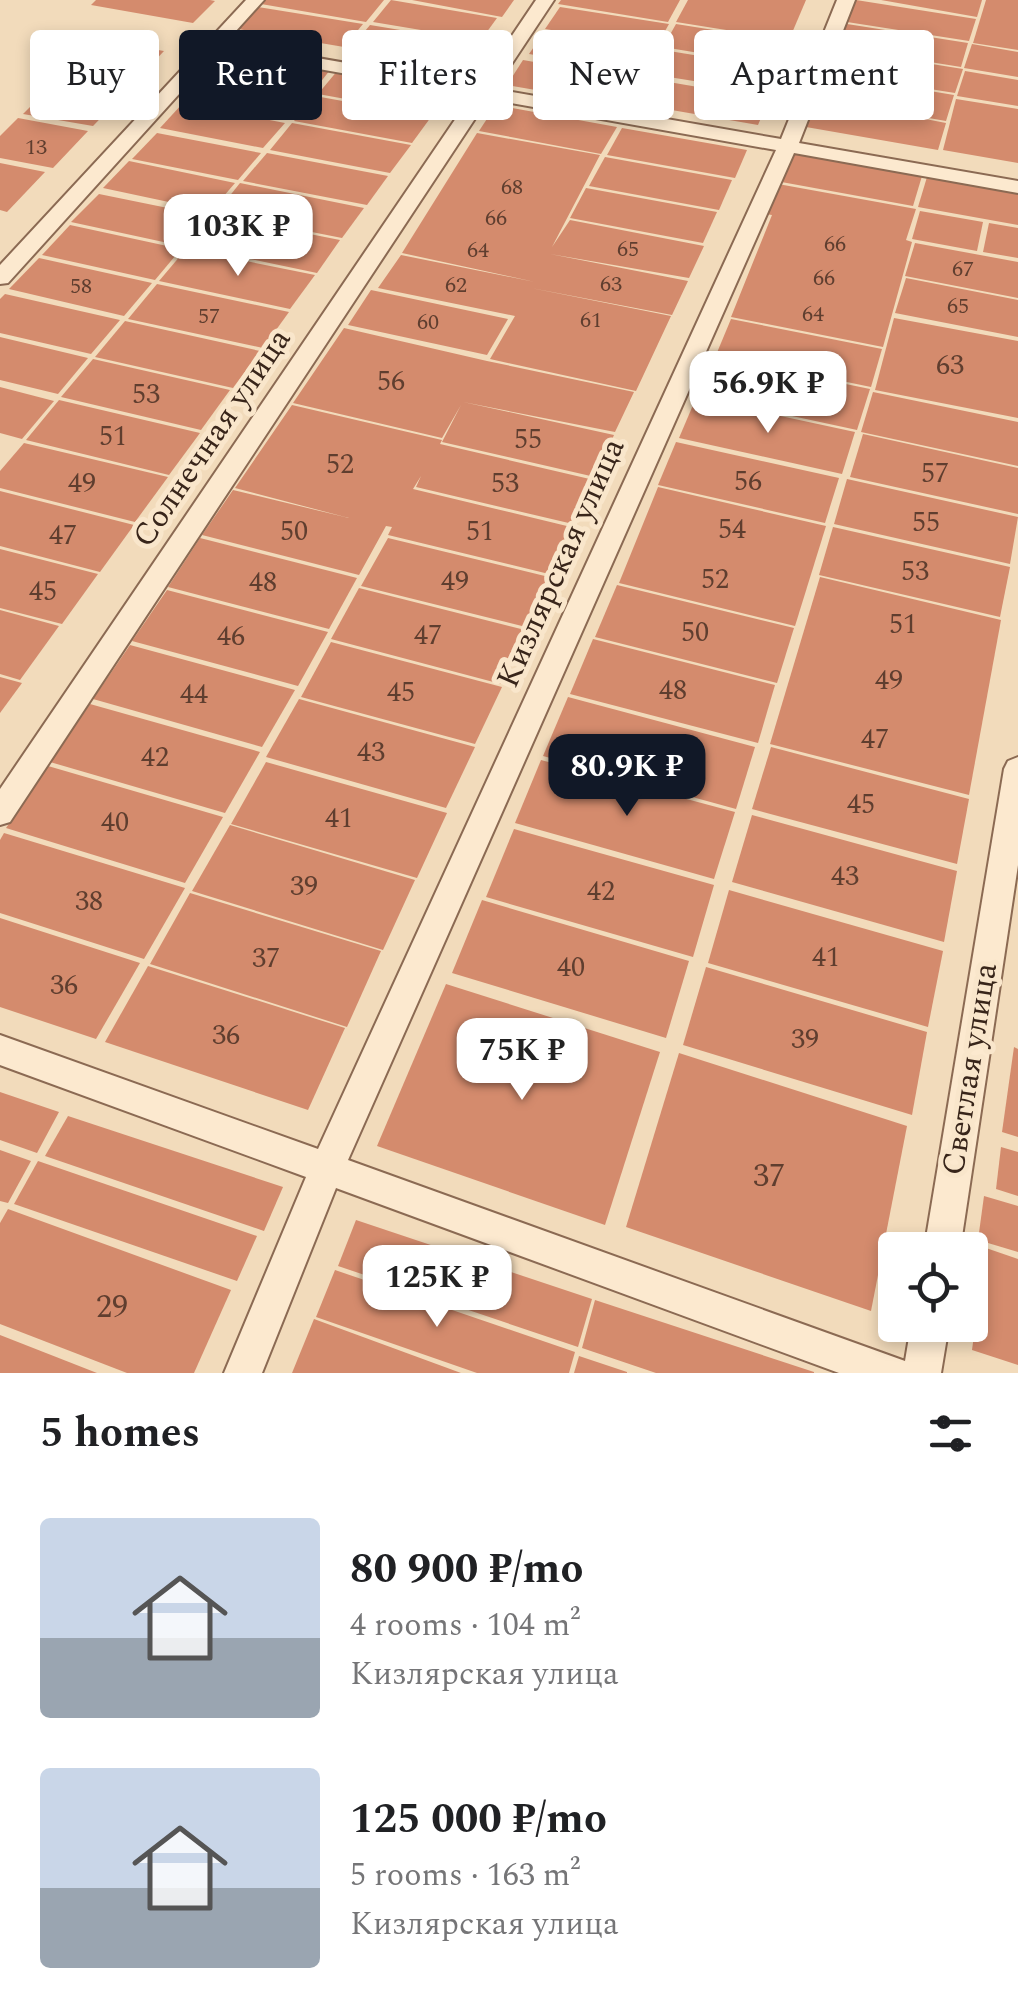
<!DOCTYPE html>
<html lang="en">
<head>
<meta charset="utf-8">
<style>
  :root { --surface:#fff; --page:#f2f2f2; --text:#202124; --muted:#757577; --accent:#111827 }
  body { margin:0; font-family:Spectral,serif; background:var(--page); color:var(--text); height:100vh; display:flex; flex-direction:column; font-size:38px; white-space:nowrap }
  * { box-sizing:border-box; margin:0 }
  p { font-size:32px; color:var(--muted) }
  .icon { flex:none; width:55px; height:55px; fill:none; stroke:currentColor; stroke-width:2; stroke-linecap:round; stroke-linejoin:round }
  .map { position:relative; height:1373px; overflow:hidden }
  .side { display:flex; flex-direction:column; background:var(--surface); flex:1 }
  .side>* { flex:none }
  .top-card { position:absolute; left:30px; top:30px; width:960px; height:90px; display:flex; gap:20px }
  .fabs { position:absolute; left:878px; top:1232px; display:grid; gap:20px }
  .fabs a { display:grid; place-items:center; width:110px; height:110px; border-radius:10px; background:var(--surface); box-shadow:0 5px 15px #0003; font-size:50px }
  .price { position:absolute; translate:-50% -85px; padding:0 22px; border-radius:20px; background:#fff; color:#222; font-size:32px; line-height:65px; filter:drop-shadow(0 2px 5px #0008) }
  .price::after { content:''; position:absolute; left:50%; top:60px; width:30px; height:22px; margin-left:-15px; background:inherit; clip-path:polygon(0 0,100% 0,50% 100%) }
  .price.active { background:var(--accent); color:#fff }
  ul { padding:0; list-style:none }
  li { display:flex; align-items:center; gap:30px; height:250px; padding:0 40px }
  li span { display:grid; place-items:center; flex:none; width:280px; height:200px; border-radius:10px; color:#555 }
  li>.icon { margin-inline-start:auto }
  span .icon { width:120px; height:120px; fill:#fffc; stroke-width:1 }
  li b { font-size:42px }
  h2 { display:flex; justify-content:space-between; align-items:center; height:120px; padding:0 40px; font-size:42px }
  .pill { padding:0 35px; border-radius:10px; background:var(--surface); box-shadow:0 5px 15px #0003; font-size:35px; line-height:90px }
  .pill.active { background:var(--accent); color:#fff }
  .map>svg:first-child { display:block }
  .building { fill:#d48b6d }
  .lines { fill:none; stroke-linecap:round; stroke-linejoin:round }
  .street-casing { stroke:#8b6a53; stroke-width:4 }
  .street { fill:#fce9cf; fill-rule:evenodd }
  .labels { text-anchor:middle; dominant-baseline:central; stroke-width:10; stroke-linejoin:round; paint-order:stroke }
  .far-number-label { font-size:22px; fill:#5f3e2f }
  .number-label { font-size:28px; fill:#5f3e2f }
  .street-label { font-size:32px; fill:#38251a; stroke:#f9e6cb }
  .near-number-label { font-size:32px; fill:#5f3e2f }
</style>
</head>
<body>
<div class="map">
<svg width="1018" height="1373" viewBox="0 0 1018 1373">
  <rect width="100%" height="100%" fill="#f2dbbb"/>
  <!-- building -->
  <g class="building">
    <path d="M96,0H210L215,1L193,23L91,5Z"/>
    <path d="M265,0H384L366,22L261,4Z"/>
    <path d="M391,0L497,18L481,40L373,22Z"/>
    <path d="M412,0H514L502,17Z"/>
    <path d="M561,0H680L668,22L558,4Z"/>
    <path d="M688,0H806L789,40L676,22Z"/>
    <path d="M856,0L976,19L969,41L847,22Z"/>
    <path d="M881,0H982L977,17Z"/>
    <path d="M986,0H1018V50L973,43Z"/>
    <path d="M258,7L363,24L344,47L238,29Z"/>
    <path d="M560,7L669,24L656,47L545,29Z"/>
    <path d="M676,24L789,42L778,66L663,47Z"/>
    <path d="M847,24L968,43L961,67L837,47Z"/>
    <path d="M370,25L479,43L462,67L351,48Z"/>
    <path d="M545,31L656,49L643,73L529,54Z"/>
    <path d="M98,40L164,51L133,84L65,72Z"/>
    <path d="M972,44L1018,52V77L964,68Z"/>
    <path d="M838,49L963,69L955,93L829,73Z"/>
    <path d="M663,50L779,69L768,93L650,74Z"/>
    <path d="M226,54L312,69L294,91L207,75Z"/>
    <path d="M523,60L637,80L623,105L507,85Z"/>
    <path d="M317,67L330,70L312,93L299,90Z"/>
    <path d="M338,70L452,90L434,115L318,94Z"/>
    <path d="M965,71L1018,80V106L957,96Z"/>
    <path d="M827,74L954,95L946,121L848,104L946,123L938,150L806,127Z"/>
    <path d="M203,77L303,96L282,120L180,101Z"/>
    <path d="M58,79L127,91L93,126L23,114Z"/>
    <path d="M651,79L769,99L758,125L637,104Z"/>
    <path d="M315,96L431,117L412,143L294,121Z"/>
    <path d="M956,99L1018,109V163L943,150Z"/>
    <path d="M183,103L285,123L263,148L160,128Z"/>
    <path d="M496,105L617,127L601,154L479,131Z"/>
    <path d="M18,118L88,131L53,168L0,158V136Z"/>
    <path d="M292,123L411,145L390,173L270,150Z"/>
    <path d="M622,128L747,150L735,178L607,155Z"/>
    <path d="M157,133L261,153L238,180L132,159Z"/>
    <path d="M477,133L600,155L552,247L570,220L704,246L689,278L550,254L688,281L672,315L531,288L671,316L636,391L490,359L515,316L378,288L401,255L535,282L402,253Z"/>
    <path d="M788,152L922,176L913,206L776,181Z"/>
    <path d="M267,153L388,176L367,205L243,181Z"/>
    <path d="M605,157L732,180L719,210L589,186Z"/>
    <path d="M129,161L235,183L211,211L103,188Z"/>
    <path d="M0,163L45,172L7,212L0,210Z"/>
    <path d="M927,177L1018,193V225L918,207Z"/>
    <path d="M240,183L364,208L342,238L216,213Z"/>
    <path d="M778,184L916,209L906,240L912,242L883,347L731,317L772,215L765,214Z"/>
    <path d="M586,188L717,212L703,243L570,218Z"/>
    <path d="M99,194L207,216L182,246L71,222Z"/>
    <path d="M920,211L983,222L977,251L912,239Z"/>
    <path d="M214,215L340,240L317,273L188,246Z"/>
    <path d="M989,223L1018,228V258L983,252Z"/>
    <path d="M70,225L181,249L155,280L42,255Z"/>
    <path d="M915,243L1018,262V298L905,276Z"/>
    <path d="M186,249L315,275L290,309L159,281Z"/>
    <path d="M39,258L152,283L124,316L9,289Z"/>
    <path d="M906,278L1018,300V337L895,313Z"/>
    <path d="M157,284L289,312L263,348L128,319Z"/>
    <path d="M371,290L508,319L487,355L348,325Z"/>
    <path d="M5,294L120,320L91,354L0,333V299Z"/>
    <path d="M894,318L1018,341V418L875,390Z"/>
    <path d="M731,319L882,349L871,387L716,355Z"/>
    <path d="M125,321L260,351L233,388L95,357Z"/>
    <path d="M344,328L487,361L634,392L615,432L463,402L614,435L595,477L442,442L461,405L442,438L293,403Z"/>
    <path d="M0,337L88,358L58,394L0,380Z"/>
    <path d="M715,357L870,389L857,430L699,396Z"/>
    <path d="M93,359L230,390L201,430L61,397Z"/>
    <path d="M0,387L54,401L22,439L0,433Z"/>
    <path d="M873,392L1018,422V466L861,432Z"/>
    <path d="M696,398L855,432L842,474L679,438Z"/>
    <path d="M59,400L200,433L169,475L26,440Z"/>
    <path d="M292,405L442,440L440,444L594,480L573,524L416,487L421,476L413,489L571,527L549,574L388,535L392,527L386,526L359,575L202,535L233,490L349,518L235,488Z"/>
    <path d="M863,434L1018,468V514L850,477Z"/>
    <path d="M676,442L839,478L825,523L658,485Z"/>
    <path d="M24,443L168,477L135,522L0,488V471Z"/>
    <path d="M847,479L1018,517L1010,564L834,524Z"/>
    <path d="M658,487L826,526L795,626L619,583Z"/>
    <path d="M0,491L134,525L100,572L0,546Z"/>
    <path d="M833,527L1010,567L1000,617L819,575Z"/>
    <path d="M200,538L357,578L329,629L168,587Z"/>
    <path d="M388,538L549,577L526,627L361,586Z"/>
    <path d="M0,549L98,574L62,624L0,608Z"/>
    <path d="M820,577L1001,620L969,795L770,744Z"/>
    <path d="M617,585L794,628L777,683L595,637Z"/>
    <path d="M359,588L525,630L501,684L331,639Z"/>
    <path d="M167,590L328,632L298,686L132,641Z"/>
    <path d="M0,610L59,626L20,680L0,674Z"/>
    <path d="M593,639L775,685L758,743L570,694Z"/>
    <path d="M331,642L502,687L475,744L301,697Z"/>
    <path d="M130,645L295,690L262,747L93,699Z"/>
    <path d="M0,677L22,683L0,713Z"/>
    <path d="M568,697L755,747L736,809L543,756Z"/>
    <path d="M299,699L475,747L446,808L266,757Z"/>
    <path d="M90,704L260,752L225,813L50,762Z"/>
    <path d="M771,747L969,799L957,864L752,809Z"/>
    <path d="M541,760L735,812L714,879L515,823Z"/>
    <path d="M266,762L447,813L417,878L231,824Z"/>
    <path d="M48,766L223,817L185,883L6,828Z"/>
    <path d="M752,815L957,871L944,942L732,882Z"/>
    <path d="M230,825L415,880L383,950L192,891Z"/>
    <path d="M514,829L714,885L693,957L486,897Z"/>
    <path d="M4,833L185,888L144,959L0,913V840Z"/>
    <path d="M729,890L943,951L928,1027L708,963Z"/>
    <path d="M190,893L381,951L347,1027L150,964Z"/>
    <path d="M482,900L689,961L666,1038L452,973Z"/>
    <path d="M0,918L140,963L96,1039L0,1007Z"/>
    <path d="M148,966L345,1028L308,1110L105,1042Z"/>
    <path d="M706,967L927,1032L912,1115L683,1045Z"/>
    <path d="M446,984L660,1052L605,1225L377,1146Z"/>
    <path d="M1014,1047L1018,1049V1137L1002,1132Z"/>
    <path d="M679,1053L907,1126L871,1311L626,1227Z"/>
    <path d="M0,1092L59,1112L37,1153L0,1140Z"/>
    <path d="M68,1116L283,1187L264,1231L45,1156Z"/>
    <path d="M1001,1147L1018,1152V1196L996,1189Z"/>
    <path d="M0,1150L31,1161L8,1203L0,1201Z"/>
    <path d="M38,1161L257,1236L237,1281L14,1204Z"/>
    <path d="M984,1196L1018,1206V1252L978,1240Z"/>
    <path d="M8,1209L231,1290L194,1373H127L0,1324V1223Z"/>
    <path d="M356,1220L592,1299L578,1347L338,1266Z"/>
    <path d="M986,1248L1018,1259V1365L972,1350Z"/>
    <path d="M335,1270L575,1352L569,1373H477L316,1317Z"/>
    <path d="M595,1300L814,1372V1373H656L582,1348Z"/>
    <path d="M314,1319L461,1373H292Z"/>
    <path d="M0,1335L97,1373H0Z"/>
    <path d="M579,1356L627,1372V1373H574Z"/>
  </g>
  <g class="lines">
    <defs>
      <g id="street">
        <path d="M246,0H264L226,42L478,86L536,0H554L495,89L781,139L837,0H855L799,143L1018,181V193L794,153L348,1160L905,1361L911,1325H949L941,1373H839L336,1188L262,1373H224L306,1177L0,1065V1035L318,1149L776,150L488,99L10,822L0,825V789L471,96L218,51L8,283L0,284V265Z"/>
        <path d="M1018,757V865L960,1250H924L1004,769L1008,761Z"/>
      </g>
    </defs>
    <!-- street casing -->
    <use href="#street" class="street-casing"/>
    <!-- street -->
    <use href="#street" class="street"/>
  </g>
  <g class="labels">
    <!-- far-number labels -->
    <g class="far-number-label">
      <text x="36" y="147">13</text>
      <text x="512" y="187">68</text>
      <text x="496" y="218">66</text>
      <text x="835" y="244">66</text>
      <text x="628" y="249">65</text>
      <text x="478" y="250">64</text>
      <text x="963" y="269">67</text>
      <text x="824" y="278">66</text>
      <text x="611" y="284">63</text>
      <text x="456" y="285">62</text>
      <text x="81" y="286">58</text>
      <text x="958" y="306">65</text>
      <text x="813" y="314">64</text>
      <text x="209" y="316">57</text>
      <text x="591" y="320">61</text>
      <text x="428" y="322">60</text>
    </g>
    <!-- number labels -->
    <g class="number-label">
      <text x="950" y="365">63</text>
      <text x="391" y="381">56</text>
      <text x="146" y="394">53</text>
      <text x="113" y="436">51</text>
      <text x="528" y="439">55</text>
      <text x="340" y="464">52</text>
      <text x="935" y="473">57</text>
      <text x="748" y="481">56</text>
      <text x="82" y="483">49</text>
      <text x="505" y="483">53</text>
      <text x="926" y="522">55</text>
      <text x="732" y="529">54</text>
      <text x="294" y="531">50</text>
      <text x="480" y="531">51</text>
      <text x="63" y="535">47</text>
      <text x="915" y="571">53</text>
      <text x="715" y="579">52</text>
      <text x="455" y="581">49</text>
      <text x="263" y="582">48</text>
      <text x="43" y="591">45</text>
      <text x="903" y="624">51</text>
      <text x="695" y="632">50</text>
      <text x="428" y="635">47</text>
      <text x="231" y="636">46</text>
      <text x="889" y="680">49</text>
      <text x="673" y="690">48</text>
      <text x="401" y="692">45</text>
      <text x="194" y="694">44</text>
      <text x="875" y="739">47</text>
      <text x="371" y="752">43</text>
      <text x="155" y="757">42</text>
      <text x="861" y="804">45</text>
      <text x="339" y="818">41</text>
      <text x="115" y="822">40</text>
      <text x="845" y="876">43</text>
      <text x="304" y="886">39</text>
      <text x="601" y="891">42</text>
      <text x="89" y="901">38</text>
      <text x="826" y="957">41</text>
      <text x="266" y="958">37</text>
      <text x="571" y="967">40</text>
      <text x="64" y="985">36</text>
      <text x="226" y="1035">36</text>
      <text x="805" y="1039">39</text>
    </g>
    <!-- street labels -->
    <g class="street-label">
      <text transform="translate(212 438) rotate(-56)">Солнечная улица</text>
      <text transform="translate(561 563) rotate(-66)">Кизлярская улица</text>
      <text transform="translate(970 1069) rotate(-81)">Светлая улица</text>
    </g>
    <!-- near-number labels -->
    <g class="near-number-label">
      <text x="769" y="1176">37</text>
      <text x="112" y="1307">29</text>
    </g>
  </g>
</svg>
<div class="fabs">
<a><svg class="icon" aria-label="locate" viewBox="0 0 24 24"><circle cx="12" cy="12" r="6"/><path d="M12 2v4M12 18v4M2 12h4M18 12h4"/></svg></a>
</div>
<b class="price" style="left:238px;top:279px">103K ₽</b>
<b class="price" style="left:768px;top:436px">56.9K ₽</b>
<b class="price active" style="left:627px;top:819px">80.9K ₽</b>
<b class="price" style="left:522px;top:1103px">75K ₽</b>
<b class="price" style="left:437px;top:1330px">125K ₽</b>
<div class="top-card">
<a class="pill">Buy</a>
<a class="pill active">Rent</a>
<a class="pill">Filters</a>
<a class="pill">New</a>
<a class="pill">Apartment</a>
</div>
</div>
<section class="side">
<h2>5 homes<svg class="icon" aria-label="filters" viewBox="0 0 24 24"><path d="M4 7h16M4 17h16"/><circle cx="9" cy="7" r="2"/><circle cx="15" cy="17" r="2"/></svg></h2>
<ul>
<li><span style="background:linear-gradient(#c9d6e8 60%,#9aa5b1 0)"><svg class="icon" aria-label="home" viewBox="0 0 24 24"><path d="M3 11l9-7 9 7M6 9v11h12V9"/></svg></span><div><b>80 900 ₽/mo</b><p>4 rooms · 104 m²</p><p>Кизлярская улица</p></div></li>
<li><span style="background:linear-gradient(#c9d6e8 60%,#9aa5b1 0)"><svg class="icon" aria-label="home" viewBox="0 0 24 24"><path d="M3 11l9-7 9 7M6 9v11h12V9"/></svg></span><div><b>125 000 ₽/mo</b><p>5 rooms · 163 m²</p><p>Кизлярская улица</p></div></li>
</ul>
</section>
</body>
</html>
